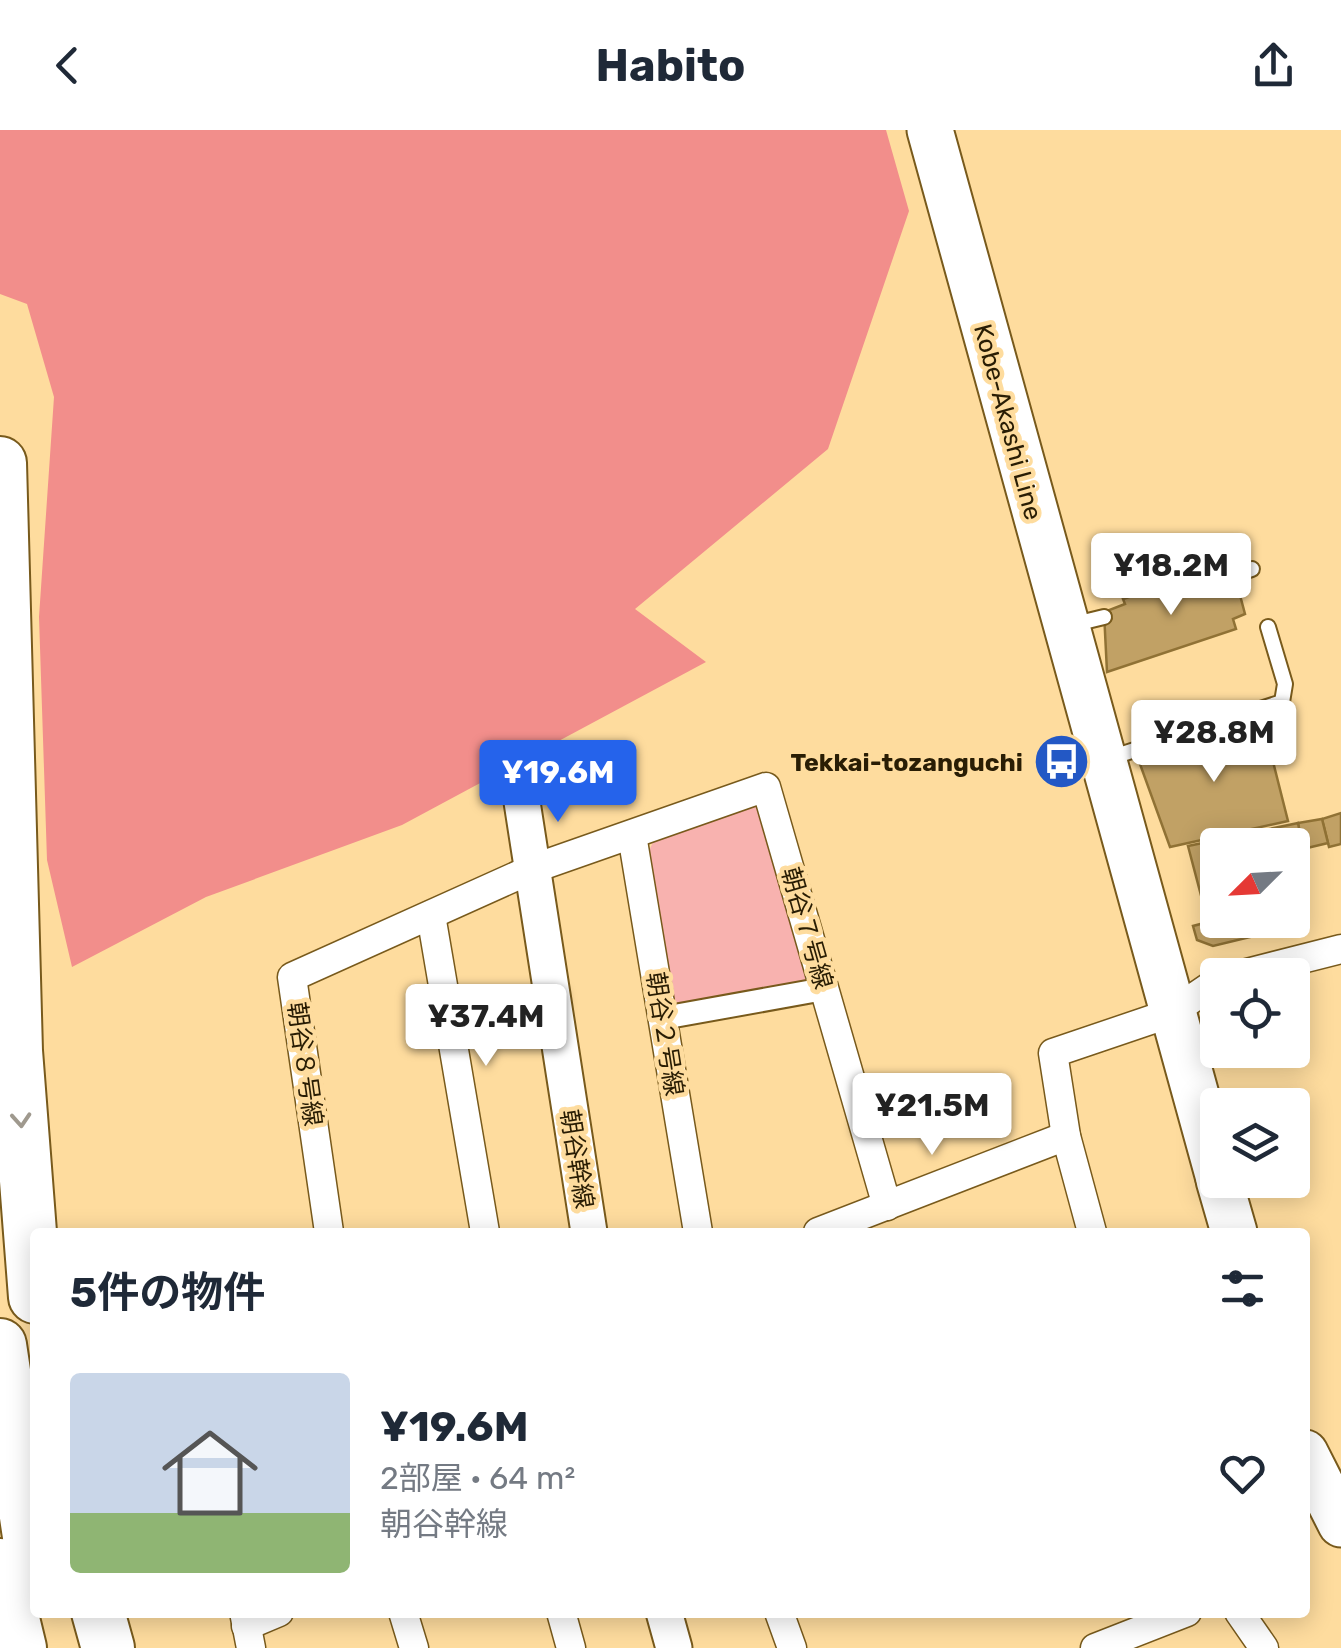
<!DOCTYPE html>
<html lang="ja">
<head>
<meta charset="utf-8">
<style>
  :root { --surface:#fff; --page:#f6f6f7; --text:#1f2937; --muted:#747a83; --line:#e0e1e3; --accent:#2563eb }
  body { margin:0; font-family:Rubik,"Noto Sans JP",sans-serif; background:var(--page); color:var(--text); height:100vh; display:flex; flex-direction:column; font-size:38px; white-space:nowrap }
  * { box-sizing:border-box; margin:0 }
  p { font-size:32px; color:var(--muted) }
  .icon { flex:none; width:55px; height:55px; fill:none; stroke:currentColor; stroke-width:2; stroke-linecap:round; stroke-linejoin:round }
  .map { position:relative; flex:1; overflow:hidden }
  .side { position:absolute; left:30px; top:1098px; width:1280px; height:390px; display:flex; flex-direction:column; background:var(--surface); border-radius:10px; box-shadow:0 5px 25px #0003 }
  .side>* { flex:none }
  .needle { width:65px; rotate:246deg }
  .controls { position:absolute; left:1200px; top:698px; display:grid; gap:20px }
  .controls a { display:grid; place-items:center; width:110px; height:110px; border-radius:10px; background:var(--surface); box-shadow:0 5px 25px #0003; font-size:50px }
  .price { position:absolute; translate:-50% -85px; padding:0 22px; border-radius:10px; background:#fff; color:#222; font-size:32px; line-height:65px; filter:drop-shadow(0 2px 5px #0008) }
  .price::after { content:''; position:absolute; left:50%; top:60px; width:30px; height:22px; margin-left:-15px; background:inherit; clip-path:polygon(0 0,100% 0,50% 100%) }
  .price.active { background:var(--accent); color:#fff }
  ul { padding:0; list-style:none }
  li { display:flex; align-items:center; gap:30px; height:250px; padding:0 40px }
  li+li { border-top:2px solid var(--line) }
  li span { display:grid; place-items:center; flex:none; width:280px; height:200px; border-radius:10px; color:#555 }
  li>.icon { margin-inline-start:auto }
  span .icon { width:120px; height:120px; fill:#fffc; stroke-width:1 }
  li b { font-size:42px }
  h2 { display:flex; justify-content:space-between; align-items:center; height:120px; padding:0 40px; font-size:42px }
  header { display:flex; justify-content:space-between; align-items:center; height:130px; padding:0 40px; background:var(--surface); font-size:45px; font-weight:700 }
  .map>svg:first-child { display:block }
  .green { fill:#f8b2af }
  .forest { fill:#f28e8b }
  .building { fill:#c1a165; stroke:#907235; stroke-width:2.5 }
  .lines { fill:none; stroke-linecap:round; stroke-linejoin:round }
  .service-casing { stroke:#785a1c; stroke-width:18 }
  .pedestrian-casing { stroke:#785a1c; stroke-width:26 }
  .minor-casing { stroke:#785a1c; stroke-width:31 }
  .tertiary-casing { stroke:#785a1c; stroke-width:39 }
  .primary-casing { stroke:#785a1c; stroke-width:49 }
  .motorway-casing { stroke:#785a1c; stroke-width:56 }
  .service { stroke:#fff; stroke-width:14 }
  .pedestrian { stroke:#fff; stroke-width:22 }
  .minor { stroke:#fff; stroke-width:28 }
  .tertiary { stroke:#fff; stroke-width:35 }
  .primary { stroke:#fff; stroke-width:45 }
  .motorway { stroke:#fff; stroke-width:52 }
  .oneway { stroke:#9f998e }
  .labels { text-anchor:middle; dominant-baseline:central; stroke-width:9; stroke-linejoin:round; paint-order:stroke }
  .street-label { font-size:25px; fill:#291d04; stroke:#fedc9e }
  .poi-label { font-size:25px; font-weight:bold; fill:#291d04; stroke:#fedc9e; text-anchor:end }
</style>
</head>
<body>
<header><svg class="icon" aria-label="back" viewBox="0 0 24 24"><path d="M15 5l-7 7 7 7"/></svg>Habito<svg class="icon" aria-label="share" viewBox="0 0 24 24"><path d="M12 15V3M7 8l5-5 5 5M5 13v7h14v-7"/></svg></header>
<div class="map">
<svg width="1341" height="1518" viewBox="0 0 1341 1518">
  <rect width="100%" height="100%" fill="#fedc9e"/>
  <!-- green -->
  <path class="green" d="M752,673L767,683L812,854L674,878L647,725L654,710Z"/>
  <!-- forest -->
  <path class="forest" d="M0,0H886L909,81L828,319L635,479L706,532L402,695L206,767L72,837L47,730L39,487L54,267L27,174L0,164Z"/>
  <!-- building -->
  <g class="building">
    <path d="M1220,437L1225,457L1237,454L1245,484L1233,489L1236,499L1107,542L1104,482L1125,474L1123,469Z"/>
    <path d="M1263,592L1288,691L1170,717L1136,623Z"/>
    <path d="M1341,683V714L1329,717L1322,689Z"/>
    <path d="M1322,689L1328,713L1303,719L1298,693Z"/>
    <path d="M1298,693L1303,719L1292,756V715H1218V790H1282L1279,800L1213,816L1197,810L1193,796L1208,792L1188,716Z"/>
  </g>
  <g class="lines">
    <defs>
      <g id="service">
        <path d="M1223,449L1252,439"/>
        <path d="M1071,495L1104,487"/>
        <path d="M1107,629L1282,572L1285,554L1268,497"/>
      </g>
      <path id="pedestrian" d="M663,888L824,859"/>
      <g id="minor">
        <path d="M632,705L698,1102"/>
        <path d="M431,785L485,1102"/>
        <path d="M1239,845L1341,819"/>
        <path d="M329,1102L292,847L532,739L766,657L887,1076"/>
        <path d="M818,1102L1066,1006"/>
        <path d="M1092,1102L1066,1006L1053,923L1171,883L1218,851"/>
        <path d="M244,1482L251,1518"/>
        <path d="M403,1482L414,1518"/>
        <path d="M561,1482L571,1518"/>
        <path d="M779,1482L792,1518"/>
        <path d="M1239,1482L1264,1518"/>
        <path d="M246,1496L279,1482"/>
        <path d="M1095,1518L1187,1482"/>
      </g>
      <g id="tertiary">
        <path d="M520,659L589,1102"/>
        <path d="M664,1482L674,1518"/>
      </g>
      <g id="primary">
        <path d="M930,0L1218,1045"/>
        <path d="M1219,1050L1234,1102"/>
        <path d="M1305,1323L1341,1394"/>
      </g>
      <g id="motorway">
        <path d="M0,333L16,921L35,1167"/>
        <path d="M0,1215L35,1446"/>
        <path d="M0,1435L20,1518"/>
        <path d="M98,1482L108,1518"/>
      </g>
    </defs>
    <!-- service casing -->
    <use href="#service" class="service-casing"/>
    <!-- pedestrian casing -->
    <use href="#pedestrian" class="pedestrian-casing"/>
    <!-- minor casing -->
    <use href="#minor" class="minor-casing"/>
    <!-- tertiary casing -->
    <use href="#tertiary" class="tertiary-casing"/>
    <!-- primary casing -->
    <use href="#primary" class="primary-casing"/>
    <!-- motorway casing -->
    <use href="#motorway" class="motorway-casing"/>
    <!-- service -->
    <use href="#service" class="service"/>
    <!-- pedestrian -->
    <use href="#pedestrian" class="pedestrian"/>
    <!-- minor -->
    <use href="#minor" class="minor"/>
    <!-- tertiary -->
    <use href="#tertiary" class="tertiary"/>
    <!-- primary -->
    <use href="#primary" class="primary"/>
    <!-- motorway -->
    <use href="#motorway" class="motorway"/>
  </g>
  <!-- one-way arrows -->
  <defs><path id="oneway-chevron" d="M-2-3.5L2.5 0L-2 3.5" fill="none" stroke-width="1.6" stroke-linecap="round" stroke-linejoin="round" transform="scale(2.5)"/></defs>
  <use class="oneway" href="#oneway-chevron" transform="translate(21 990) rotate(86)"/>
  <!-- icons -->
  <defs>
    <symbol id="bus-disc" viewBox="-11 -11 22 22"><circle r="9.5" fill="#2358c5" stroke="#fedc9e"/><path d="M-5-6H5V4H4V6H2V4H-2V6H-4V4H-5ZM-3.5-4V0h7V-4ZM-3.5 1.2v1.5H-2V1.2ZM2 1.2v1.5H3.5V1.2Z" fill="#fff"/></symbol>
  </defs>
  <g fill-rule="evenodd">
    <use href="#bus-disc" x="1030" y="600" width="63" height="63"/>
  </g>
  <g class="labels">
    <!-- street labels -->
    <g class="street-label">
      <text transform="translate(1008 292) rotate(75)">Kobe-Akashi Line</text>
      <text transform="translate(807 798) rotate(74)">朝谷７号線</text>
      <text transform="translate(665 904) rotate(81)">朝谷２号線</text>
      <text transform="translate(305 934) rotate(82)">朝谷８号線</text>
      <text transform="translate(577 1029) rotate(81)">朝谷幹線</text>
    </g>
    <!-- poi labels -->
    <g class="poi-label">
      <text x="1023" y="632">Tekkai-tozanguchi</text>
    </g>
  </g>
</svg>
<div class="controls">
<a><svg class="needle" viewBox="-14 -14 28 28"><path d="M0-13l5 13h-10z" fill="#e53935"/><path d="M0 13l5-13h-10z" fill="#747a83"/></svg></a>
<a><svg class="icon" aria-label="locate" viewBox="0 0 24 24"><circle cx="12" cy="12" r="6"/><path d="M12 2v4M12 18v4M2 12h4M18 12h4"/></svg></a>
<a><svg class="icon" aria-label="layers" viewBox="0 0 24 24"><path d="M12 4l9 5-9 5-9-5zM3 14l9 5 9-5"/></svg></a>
</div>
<b class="price" style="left:1171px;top:488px">¥18.2M</b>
<b class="price" style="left:1214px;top:655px">¥28.8M</b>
<b class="price active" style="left:558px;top:695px">¥19.6M</b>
<b class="price" style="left:486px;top:939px">¥37.4M</b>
<b class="price" style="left:932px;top:1028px">¥21.5M</b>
<section class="side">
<h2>5件の物件<svg class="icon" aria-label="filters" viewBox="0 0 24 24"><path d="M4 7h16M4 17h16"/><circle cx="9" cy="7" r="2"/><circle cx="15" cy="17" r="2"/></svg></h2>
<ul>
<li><span style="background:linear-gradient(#c9d6e8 70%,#8fb573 0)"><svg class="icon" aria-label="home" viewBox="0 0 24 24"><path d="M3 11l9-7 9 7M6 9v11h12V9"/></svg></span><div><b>¥19.6M</b><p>2部屋 · 64 m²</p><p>朝谷幹線</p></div><svg class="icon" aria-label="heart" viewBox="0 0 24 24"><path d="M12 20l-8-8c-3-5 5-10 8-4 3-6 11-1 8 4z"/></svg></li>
</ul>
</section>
</div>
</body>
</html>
